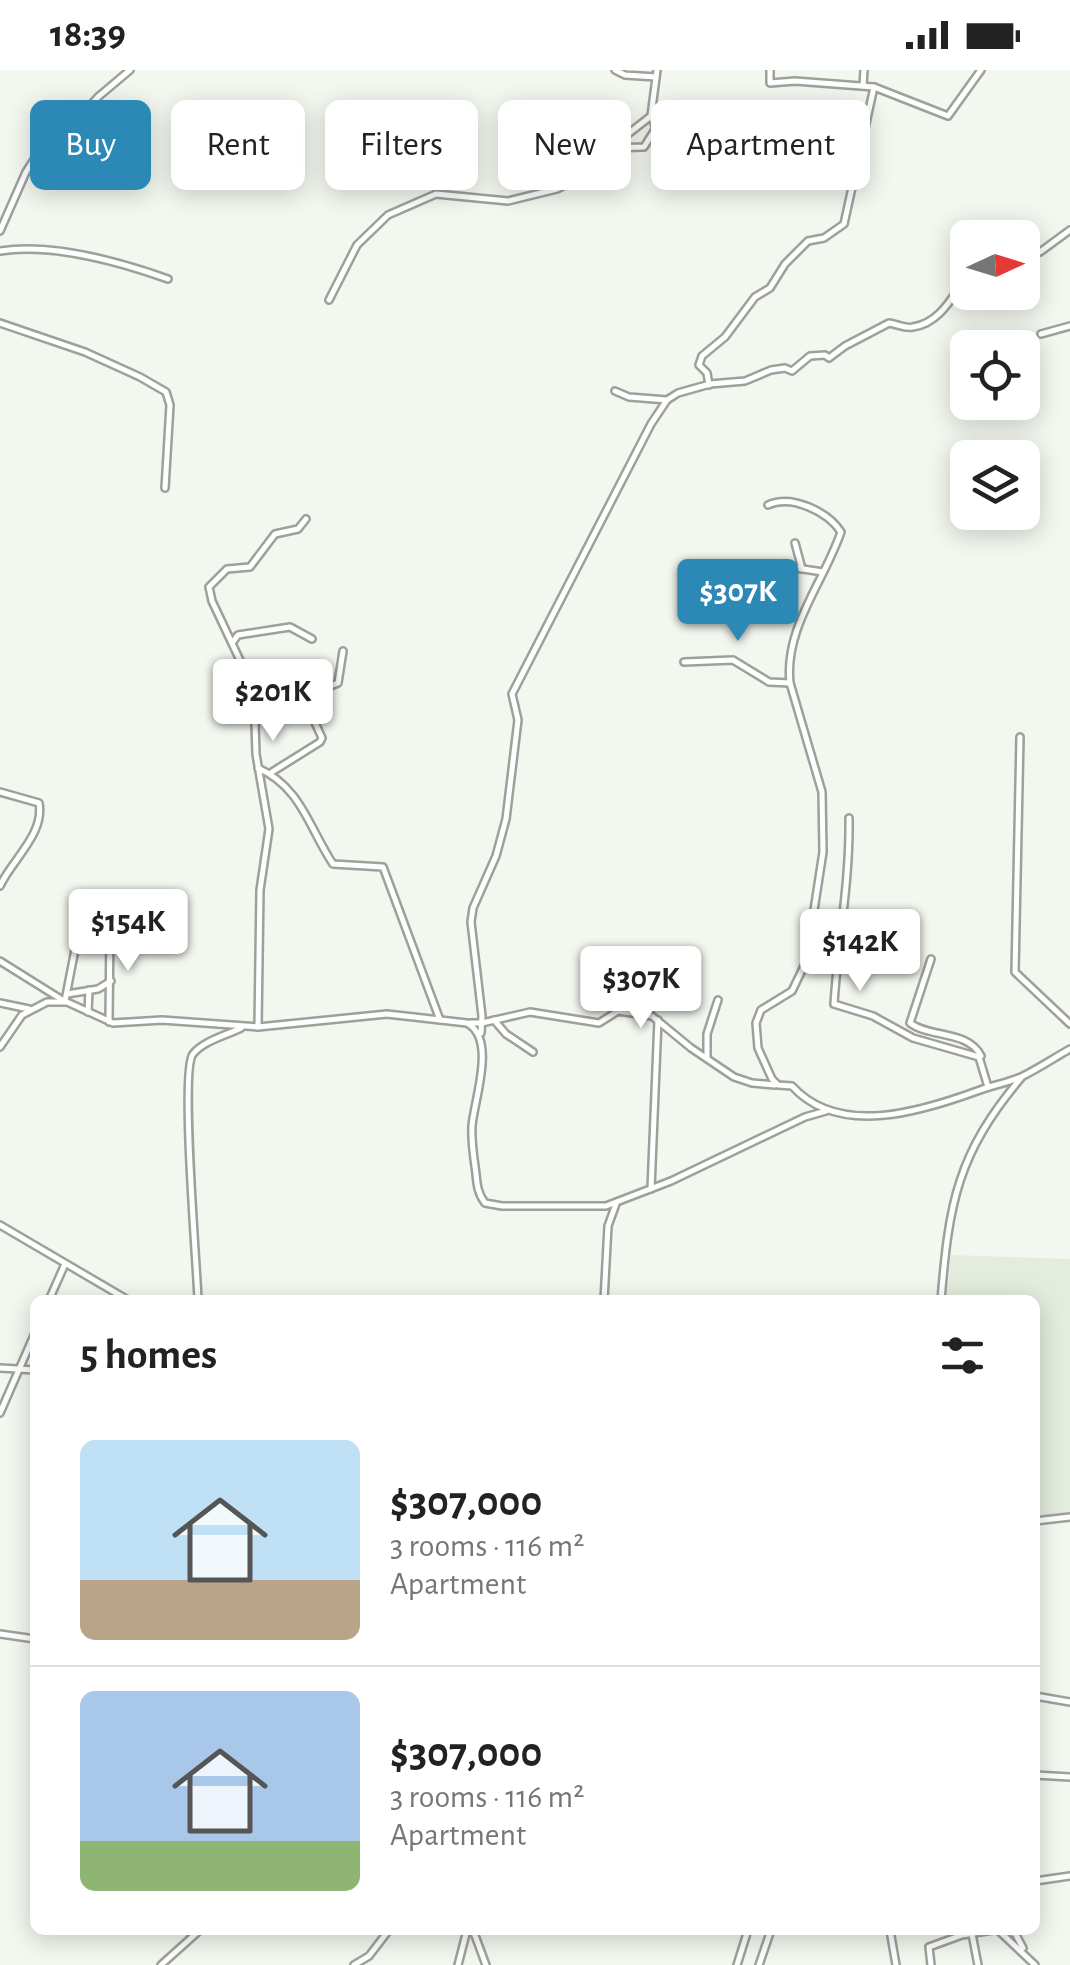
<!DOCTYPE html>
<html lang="en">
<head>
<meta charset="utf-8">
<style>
  :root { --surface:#fff; --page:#f2f2f2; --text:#222; --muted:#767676; --line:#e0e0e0; --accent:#2c89b5 }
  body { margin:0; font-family:"Alegreya Sans",sans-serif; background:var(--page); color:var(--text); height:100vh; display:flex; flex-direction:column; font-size:38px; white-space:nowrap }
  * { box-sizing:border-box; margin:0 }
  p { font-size:32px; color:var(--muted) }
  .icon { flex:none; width:55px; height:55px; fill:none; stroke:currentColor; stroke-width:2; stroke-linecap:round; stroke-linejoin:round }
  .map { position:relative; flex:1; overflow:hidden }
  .sheet { position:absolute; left:30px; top:1225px; width:1010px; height:640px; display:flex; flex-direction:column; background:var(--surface); border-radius:15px; box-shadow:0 5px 25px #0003 }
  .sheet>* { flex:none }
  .top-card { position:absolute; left:30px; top:30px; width:1010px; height:90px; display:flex; gap:20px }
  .needle { width:65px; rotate:86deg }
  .tools { position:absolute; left:950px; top:150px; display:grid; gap:20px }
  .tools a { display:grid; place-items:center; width:90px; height:90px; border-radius:15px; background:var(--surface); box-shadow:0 5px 25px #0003; font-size:50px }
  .price { position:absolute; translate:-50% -85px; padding:0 22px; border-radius:10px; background:#fff; color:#222; font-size:32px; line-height:65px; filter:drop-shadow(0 2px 5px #0008) }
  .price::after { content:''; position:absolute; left:50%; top:60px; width:30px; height:22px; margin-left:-15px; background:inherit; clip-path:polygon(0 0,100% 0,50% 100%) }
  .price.selected { background:var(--accent); color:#fff }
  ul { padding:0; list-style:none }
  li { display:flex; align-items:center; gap:30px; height:250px; padding:0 50px }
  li+li { border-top:2px solid var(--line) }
  li span { display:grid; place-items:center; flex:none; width:280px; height:200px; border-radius:15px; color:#555 }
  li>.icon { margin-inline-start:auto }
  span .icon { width:120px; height:120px; fill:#fffc; stroke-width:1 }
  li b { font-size:42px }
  h2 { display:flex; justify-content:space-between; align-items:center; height:120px; padding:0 50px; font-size:42px }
  .pill { padding:0 35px; border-radius:15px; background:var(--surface); box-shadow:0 5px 25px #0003; font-size:35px; line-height:90px }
  .pill.selected { background:var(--accent); color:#fff }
  .status { display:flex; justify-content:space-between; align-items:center; height:70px; padding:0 50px; background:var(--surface); direction:ltr }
  .status svg { height:28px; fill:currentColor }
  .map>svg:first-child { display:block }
  .built { fill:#e3ecdd }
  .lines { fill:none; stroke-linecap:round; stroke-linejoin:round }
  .street-casing { stroke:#9da19a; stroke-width:10 }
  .street { stroke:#fff; stroke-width:5 }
</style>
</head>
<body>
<div class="status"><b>18:39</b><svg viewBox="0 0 49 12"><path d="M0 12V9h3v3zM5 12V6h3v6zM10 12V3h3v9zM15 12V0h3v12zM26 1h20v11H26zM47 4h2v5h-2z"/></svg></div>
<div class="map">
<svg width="1070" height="1895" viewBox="0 0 1070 1895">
  <rect width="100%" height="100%" fill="#f2f7ef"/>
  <!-- built -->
  <path class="built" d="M951,1185L1070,1189V1447L1035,1454V1230H946Z"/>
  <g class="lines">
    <defs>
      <g id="street">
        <path d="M615,0L625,5L656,7"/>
        <path d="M770,0V13L795,11L874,17L948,46L981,0"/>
        <path d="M863,16L864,0"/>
        <path d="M610,78L651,46"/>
        <path d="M0,161L26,102L42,77L73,55L98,27L130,0"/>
        <path d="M0,181C51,173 120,192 168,209"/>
        <path d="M1022,184L1040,182L1070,160"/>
        <path d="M329,230L357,175L388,145L436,124L508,131L557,119L586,104L599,83L610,78L644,77L656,58L651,46L657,0"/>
        <path d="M0,253L85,282L140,307L166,322L170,335L165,418"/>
        <path d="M1041,264L1070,256"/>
        <path d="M709,315L707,303L699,295L702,286L725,267L755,227L770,218L785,194L808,171L824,168L844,154L874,17"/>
        <path d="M615,321L629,327L667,330"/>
        <path d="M768,435C792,424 828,442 841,462C824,512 784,558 790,613L822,722L823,782L806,892L792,921L761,940L756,953L758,978L772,1009L778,1015L792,1016C839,1068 923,1041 980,1020C994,1015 1010,1012 1023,1006C1039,998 1054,988 1070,979"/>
        <path d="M795,473L802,499"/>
        <path d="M770,494L823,502"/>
        <path d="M232,573L238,565L290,557L312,569"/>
        <path d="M684,592L733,590L769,612L790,613"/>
        <path d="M254,624L287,618L309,625L312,646L322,668L320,672L272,702"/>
        <path d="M307,625L338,613L343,581"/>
        <path d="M1020,667L1015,902L1070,954"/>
        <path d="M258,698C301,717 309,758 333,794L383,797L440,950"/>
        <path d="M0,722L39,733C45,764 11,791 0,816"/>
        <path d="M849,748C850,812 838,870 834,934L873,946L913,968L979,987L988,1017"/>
        <path d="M931,889L910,953C930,968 968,960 981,986"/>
        <path d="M0,891L64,931"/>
        <path d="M806,892C845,901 890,899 895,851"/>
        <path d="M67,924L98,919L111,911"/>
        <path d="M65,931L79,859"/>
        <path d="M0,933L29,939"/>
        <path d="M88,942L89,920"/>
        <path d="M494,950L506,964L533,982"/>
        <path d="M109,952L110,856"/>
        <path d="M470,953H482L530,942L599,953L618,941L652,946L691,978L734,1007L752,1013L775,1015"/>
        <path d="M258,957L260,820L269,759L256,684L254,620L212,531L209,517L227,499L250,497L275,464L298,459L306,449"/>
        <path d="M481,963L482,946L471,852L473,838L496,786L506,749L518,650L512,624L651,354L667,330L678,323L710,314L745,311L771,300L785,298L792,301L810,286L825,285L829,288L845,276L889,253C897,254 905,259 913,257C941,253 953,225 968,205"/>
        <path d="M0,977L22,945L47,932H67L113,953L162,950L258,957L387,944L467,953C497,969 474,1030 472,1056C471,1072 474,1088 476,1104C477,1115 478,1124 485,1133L502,1136H606L671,1111L805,1047L826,1041"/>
        <path d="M707,988V964L718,930"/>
        <path d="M651,1119L658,950"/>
        <path d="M0,1155L128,1230"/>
        <path d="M49,1230L65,1194"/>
        <path d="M198,1230C197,1196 180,1000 193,984C203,971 227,965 241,958"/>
        <path d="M604,1230L608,1156L616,1134"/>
        <path d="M941,1230C949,1133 957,1084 1021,1008"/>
        <path d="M0,1298L35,1300"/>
        <path d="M0,1343L35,1263"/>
        <path d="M1035,1451L1070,1447"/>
        <path d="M0,1564L35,1569"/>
        <path d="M1035,1626L1070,1632"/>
        <path d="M1035,1705L1070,1707"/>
        <path d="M1035,1811L1070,1806"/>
        <path d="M473,1860L486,1895"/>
        <path d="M890,1860L896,1895"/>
        <path d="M998,1860L1035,1895"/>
        <path d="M1003,1862L1015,1863L1023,1878"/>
        <path d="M972,1864L978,1895"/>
        <path d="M161,1895L200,1860"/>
        <path d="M354,1895L369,1886L389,1860"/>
        <path d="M458,1895L467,1860"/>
        <path d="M737,1895L748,1860"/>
        <path d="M759,1895L771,1860"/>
        <path d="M931,1895L929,1877L962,1865L993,1860"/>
      </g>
    </defs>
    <!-- street casing -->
    <use href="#street" class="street-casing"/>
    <!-- street -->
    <use href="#street" class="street"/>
  </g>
</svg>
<div class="tools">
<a><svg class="needle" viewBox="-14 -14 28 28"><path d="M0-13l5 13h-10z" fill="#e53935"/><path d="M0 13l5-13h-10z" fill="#767676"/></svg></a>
<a><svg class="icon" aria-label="locate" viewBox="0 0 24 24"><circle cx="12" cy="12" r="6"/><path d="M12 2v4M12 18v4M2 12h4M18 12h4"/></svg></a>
<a><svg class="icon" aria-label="layers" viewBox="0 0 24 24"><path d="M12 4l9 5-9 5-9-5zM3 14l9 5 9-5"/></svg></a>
</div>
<b class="price selected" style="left:738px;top:574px">$307K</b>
<b class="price" style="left:273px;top:674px">$201K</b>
<b class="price" style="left:128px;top:904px">$154K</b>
<b class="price" style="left:860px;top:924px">$142K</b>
<b class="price" style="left:641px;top:961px">$307K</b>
<div class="top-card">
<a class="pill selected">Buy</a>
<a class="pill">Rent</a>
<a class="pill">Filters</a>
<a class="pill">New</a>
<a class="pill">Apartment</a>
</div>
<section class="sheet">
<h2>5 homes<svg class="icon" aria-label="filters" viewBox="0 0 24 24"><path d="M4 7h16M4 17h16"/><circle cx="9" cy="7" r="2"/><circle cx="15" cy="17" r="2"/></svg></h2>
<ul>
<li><span style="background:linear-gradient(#bfe0f5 70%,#b9a48a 0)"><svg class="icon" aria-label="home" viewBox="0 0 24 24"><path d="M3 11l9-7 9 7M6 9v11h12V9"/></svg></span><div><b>$307,000</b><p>3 rooms · 116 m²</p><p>Apartment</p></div></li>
<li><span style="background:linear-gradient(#a9c7e8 75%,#8fb573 0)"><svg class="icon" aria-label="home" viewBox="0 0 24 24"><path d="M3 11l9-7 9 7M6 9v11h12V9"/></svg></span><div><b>$307,000</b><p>3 rooms · 116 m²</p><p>Apartment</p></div></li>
</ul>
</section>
</div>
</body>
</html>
